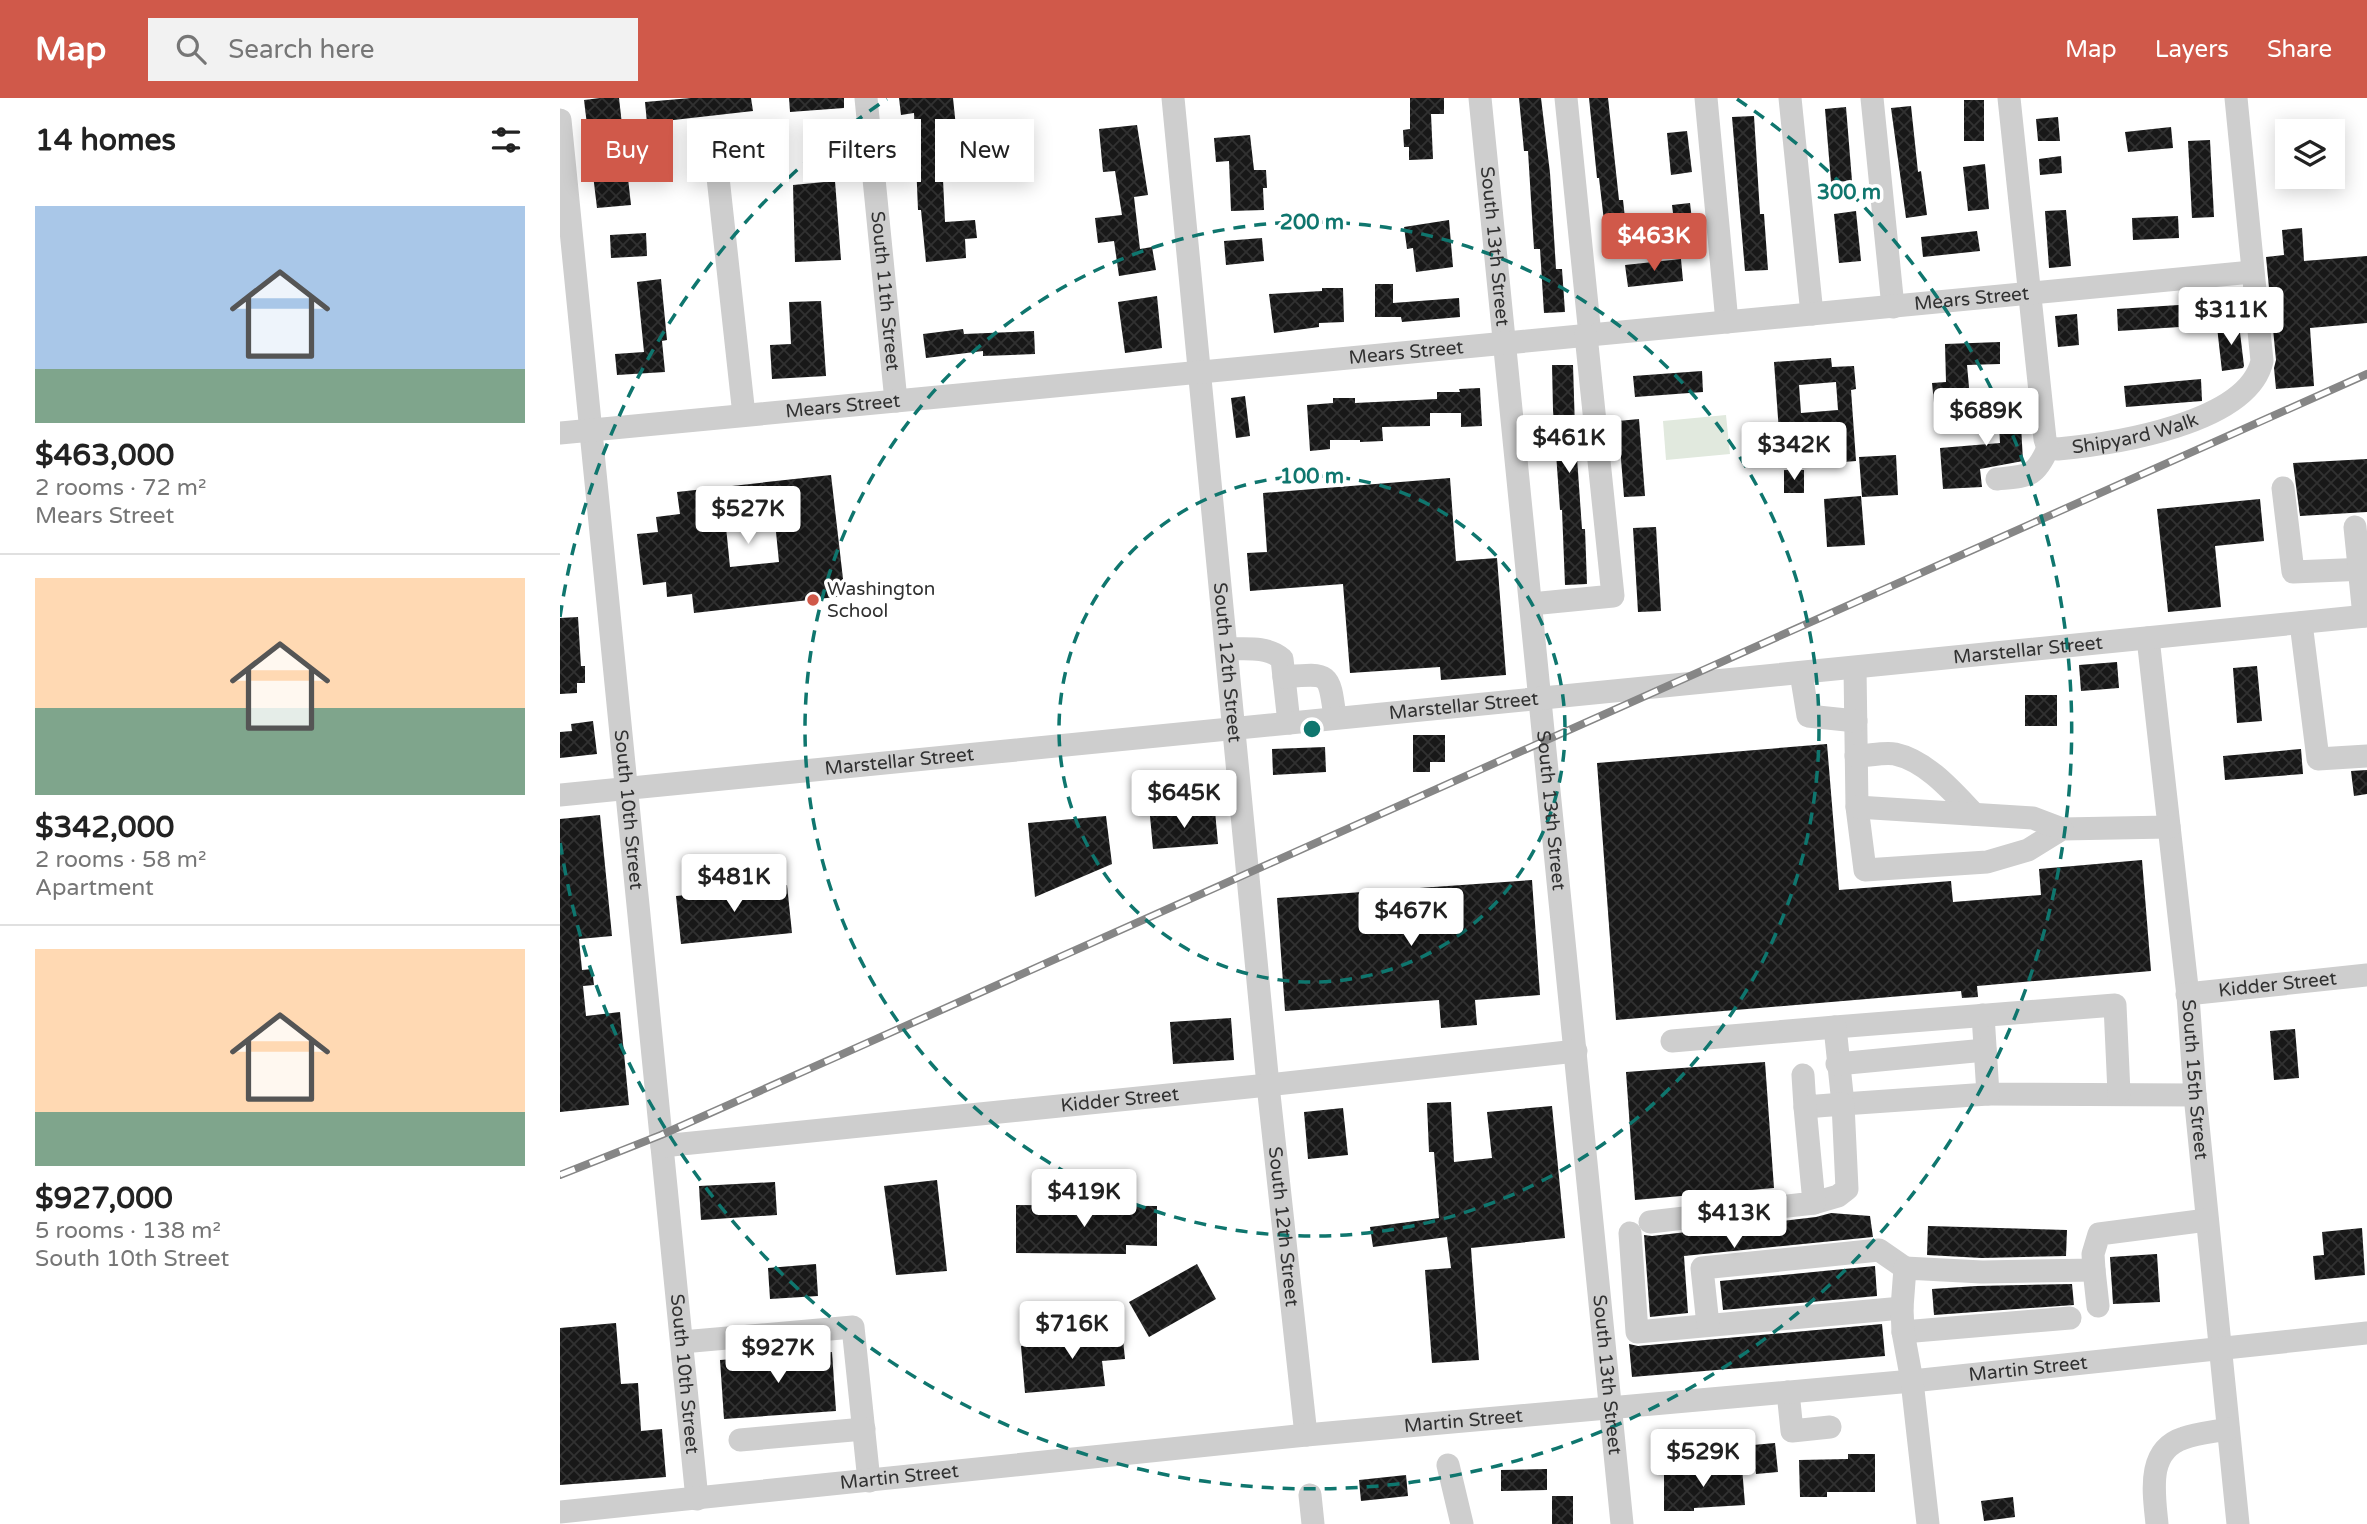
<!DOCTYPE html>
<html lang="en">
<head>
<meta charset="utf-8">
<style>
  :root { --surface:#fff; --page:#f2f2f2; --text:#222; --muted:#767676; --line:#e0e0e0; --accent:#d0594a }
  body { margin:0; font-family:"Varela Round",sans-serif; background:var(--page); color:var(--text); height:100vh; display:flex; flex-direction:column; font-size:26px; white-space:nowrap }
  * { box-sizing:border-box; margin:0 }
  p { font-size:23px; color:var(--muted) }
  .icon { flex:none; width:38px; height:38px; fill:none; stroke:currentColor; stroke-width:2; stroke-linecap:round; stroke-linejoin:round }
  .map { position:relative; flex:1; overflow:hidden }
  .panel { display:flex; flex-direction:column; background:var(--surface); width:560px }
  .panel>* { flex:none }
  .top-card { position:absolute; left:21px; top:21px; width:665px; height:63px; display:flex; gap:14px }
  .tools { position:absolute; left:1715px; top:21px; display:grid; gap:14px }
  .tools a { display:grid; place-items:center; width:70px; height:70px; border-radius:0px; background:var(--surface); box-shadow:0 4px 18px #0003; font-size:35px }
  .price { position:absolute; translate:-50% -60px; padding:0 16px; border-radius:7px; background:#fff; color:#222; font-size:23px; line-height:46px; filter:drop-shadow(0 2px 4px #0008) }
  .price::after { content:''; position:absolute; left:50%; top:42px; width:21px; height:16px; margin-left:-10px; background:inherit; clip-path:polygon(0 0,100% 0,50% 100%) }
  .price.selected { background:var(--accent); color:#fff }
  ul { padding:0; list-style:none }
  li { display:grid; align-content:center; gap:14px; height:371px; padding:0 35px }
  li+li { border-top:2px solid var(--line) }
  li span { display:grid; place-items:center; height:217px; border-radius:0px; color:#555 }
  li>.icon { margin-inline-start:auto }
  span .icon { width:126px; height:126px; fill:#fffc; stroke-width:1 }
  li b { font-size:30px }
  h2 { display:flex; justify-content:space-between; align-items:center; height:84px; padding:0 35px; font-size:30px }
  .chip { padding:0 24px; border-radius:0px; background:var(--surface); box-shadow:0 4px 18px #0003; font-size:24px; line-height:63px }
  .chip.selected { background:var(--accent); color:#fff }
  header { display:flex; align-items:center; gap:42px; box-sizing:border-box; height:98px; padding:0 35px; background:var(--accent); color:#fff }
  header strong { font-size:33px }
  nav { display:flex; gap:38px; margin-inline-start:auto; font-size:24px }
  .search { width:490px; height:63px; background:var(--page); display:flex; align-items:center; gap:18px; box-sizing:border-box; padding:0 24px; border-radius:0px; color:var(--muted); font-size:26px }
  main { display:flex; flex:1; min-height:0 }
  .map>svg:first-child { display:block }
  .grass { fill:#e1e9de }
  .building { fill:url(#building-cross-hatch); fill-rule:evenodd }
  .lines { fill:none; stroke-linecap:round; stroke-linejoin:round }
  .minor { stroke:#cecece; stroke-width:23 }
  .rail-casing { stroke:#868686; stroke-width:8 }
  .rail { stroke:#fff; stroke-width:5; stroke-dasharray:16; stroke-linecap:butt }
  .ring { fill:none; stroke:#0f766e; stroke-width:3.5; stroke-dasharray:12 9 }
  .poi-dot { fill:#d0594a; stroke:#fff; stroke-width:2.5 }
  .labels { text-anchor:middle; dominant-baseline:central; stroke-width:7; stroke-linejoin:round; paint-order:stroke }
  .street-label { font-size:19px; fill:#313131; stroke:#fff }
  .poi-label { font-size:19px; fill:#313131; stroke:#fff; text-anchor:start }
  .centre { fill:#0f766e; stroke:#fff; stroke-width:3.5 }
  .ring-label { font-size:21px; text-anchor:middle; font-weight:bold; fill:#0f766e; stroke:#fff; stroke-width:7; stroke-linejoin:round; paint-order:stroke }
</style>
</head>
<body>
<header>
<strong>Map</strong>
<div class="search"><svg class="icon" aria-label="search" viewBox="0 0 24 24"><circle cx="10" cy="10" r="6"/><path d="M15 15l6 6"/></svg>Search here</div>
<nav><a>Map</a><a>Layers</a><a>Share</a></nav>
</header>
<main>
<section class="panel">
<h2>14 homes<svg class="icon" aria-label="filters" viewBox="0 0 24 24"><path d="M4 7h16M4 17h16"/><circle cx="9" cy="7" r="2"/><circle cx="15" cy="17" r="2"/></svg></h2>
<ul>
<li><span style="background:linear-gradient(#a9c7e8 75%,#7fa58c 0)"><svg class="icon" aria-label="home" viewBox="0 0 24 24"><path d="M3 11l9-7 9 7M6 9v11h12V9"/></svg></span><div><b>$463,000</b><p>2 rooms · 72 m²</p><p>Mears Street</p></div></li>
<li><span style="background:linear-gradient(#ffd9b3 60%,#7fa58c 0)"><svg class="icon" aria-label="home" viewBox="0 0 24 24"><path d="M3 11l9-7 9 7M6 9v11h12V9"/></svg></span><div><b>$342,000</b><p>2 rooms · 58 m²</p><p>Apartment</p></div></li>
<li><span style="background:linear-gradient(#ffd9b3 75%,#7fa58c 0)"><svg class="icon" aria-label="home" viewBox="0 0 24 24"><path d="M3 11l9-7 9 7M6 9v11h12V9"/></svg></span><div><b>$927,000</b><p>5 rooms · 138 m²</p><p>South 10th Street</p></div></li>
</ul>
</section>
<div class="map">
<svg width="1807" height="1426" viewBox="0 0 1807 1426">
  <defs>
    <pattern id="building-cross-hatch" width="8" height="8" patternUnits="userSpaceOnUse" patternTransform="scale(1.75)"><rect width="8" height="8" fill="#181818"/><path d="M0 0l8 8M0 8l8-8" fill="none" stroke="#313131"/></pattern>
  </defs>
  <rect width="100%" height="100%" fill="#fff"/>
  <!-- grass -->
  <path class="grass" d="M1166,317L1170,356L1106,362L1103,323Z"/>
  <!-- building -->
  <g class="building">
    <path d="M40,0H59L71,107L37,110L24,2Z"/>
    <path d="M131,0H191L193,13L87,25L85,4Z"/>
    <path d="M229,0H284V10L230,14Z"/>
    <path d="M339,0H393L396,29H404L406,59L382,60L385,124L415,122L417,140L405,141L406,160L366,164L361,112H358L354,15L341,17Z"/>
    <path d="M850,0H884V16H871L873,61L849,62V49H844L843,32L850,31Z"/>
    <path d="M959,0H981L990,75L996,171H1002L1005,214L984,215L980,151H974L968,53H964Z"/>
    <path d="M1029,0H1048L1059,102H1063L1068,147L1047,149L1039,80H1037Z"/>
    <rect x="1404" y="2" width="20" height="41"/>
    <path d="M1351,8L1358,74L1361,73L1367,117L1346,120L1331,10Z"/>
    <path d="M1286,9L1292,83L1271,84L1265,11Z"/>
    <path d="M1194,18L1200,116H1204L1208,172L1185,173L1172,19Z"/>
    <path d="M1498,19L1500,43H1478L1476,21Z"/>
    <path d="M577,27L588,97L574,99L580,151L592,149L596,172L559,178L554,143L538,145L535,120L562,117L555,73L543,74L539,31Z"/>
    <path d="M1611,29L1613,50L1568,54L1565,34Z"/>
    <path d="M1127,33L1132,74L1111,77L1107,35Z"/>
    <path d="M690,37L694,72H706L707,90H703L704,112L671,113L669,63L656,64L654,40Z"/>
    <path d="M1650,42L1654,119L1632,120L1628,43Z"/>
    <path d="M1501,58L1502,75L1480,77L1479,61Z"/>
    <path d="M1425,66L1429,111L1408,113L1403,69Z"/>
    <path d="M275,83L281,162L235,164L233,87Z"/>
    <path d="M1130,105L1134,139L1116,140L1112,107Z"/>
    <path d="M1506,112L1511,168L1489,170L1485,113Z"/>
    <path d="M1296,113L1301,163L1279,165L1274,116Z"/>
    <path d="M1618,118L1619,140L1573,142L1572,120Z"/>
    <path d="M889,122L893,169L856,174L853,150L847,151L844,129Z"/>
    <path d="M1742,130L1744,163L1807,158V225L1750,230L1754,288L1716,291L1714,270L1716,262L1706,159L1724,157L1722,132Z"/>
    <path d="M1417,133L1420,153L1363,159L1361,139Z"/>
    <path d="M86,135L87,158L51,160L50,137Z"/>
    <path d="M702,140L704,163L666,167L664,143Z"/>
    <path d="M1121,161L1123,183L1068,189L1065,167Z"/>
    <path d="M101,181L107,242L102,243L105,274L57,277L55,256L84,254L77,184Z"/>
    <path d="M815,186H833V205L899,200L900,219L842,224L841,219H815Z"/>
    <path d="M762,190H783L784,224L759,225V229L714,235L709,196L762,193Z"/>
    <path d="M597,198L602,250L565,255L558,204Z"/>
    <path d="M261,203L266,278L212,281L210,247L231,246L229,204Z"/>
    <path d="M1634,206L1635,228L1558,233L1557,211Z"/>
    <path d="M1517,216L1519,247L1498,249L1495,218Z"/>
    <path d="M1679,226L1684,268L1683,270L1662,273L1657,229Z"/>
    <path d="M403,231L404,236L474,233L475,256L423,258V253L366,260L363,236Z"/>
    <path d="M1440,244V266L1407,267L1412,322L1376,325L1372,285L1386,284L1385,246Z"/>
    <path d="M1271,260L1272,269L1294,268L1296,291L1291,292L1296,363L1259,366L1257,332L1219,334L1214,264ZM1276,284L1278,312L1241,315L1239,287Z"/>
    <path d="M992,267H1013L1015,331L1022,431H1025L1027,486L1005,487L1002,412H1000L993,312Z"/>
    <path d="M1142,273L1143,294L1075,299L1073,278Z"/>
    <path d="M1641,281L1642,303L1566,309L1564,288Z"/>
    <path d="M920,290L922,328L901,329V315H870V328L822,329L823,343L800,344V342H770V351L750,353L747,307L773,305V300H795V305L877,301V294H900L899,291Z"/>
    <path d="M1459,292L1463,363L1420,371L1422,389L1383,391L1380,350L1440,345L1437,293Z"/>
    <path d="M685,298L690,338L676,340L671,300Z"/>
    <path d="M1079,321L1085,398L1064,399L1058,323Z"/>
    <path d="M1336,357L1338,397L1302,399L1299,359Z"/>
    <path d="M1807,361V414L1740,418L1733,365Z"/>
    <rect x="1224" y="372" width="20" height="23"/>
    <path d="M271,377L285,498L134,515L132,496L107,499L106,484L83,487L77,436L98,434L96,419L120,416L117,394ZM215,424L219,464L170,469L166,429Z"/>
    <path d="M890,380L896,463L937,460L946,577L881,582L880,569L790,575L783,486L690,493L687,455L707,454L703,395Z"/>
    <path d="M1301,398L1305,447L1267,449L1264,401Z"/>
    <path d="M1700,401L1704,443L1655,448L1661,509L1608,514L1597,411Z"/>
    <path d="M1096,429L1101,513L1078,514L1073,430Z"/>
    <path d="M18,519L21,568H25V585H17V595L0,596V520Z"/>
    <path d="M1557,564L1559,590L1521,593L1519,567Z"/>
    <path d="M1697,568L1702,623L1677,625L1673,570Z"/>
    <rect x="1465" y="597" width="32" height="31"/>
    <path d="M33,623L37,656L0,660V634L12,633L11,626Z"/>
    <path d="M853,637H885V664H870V674H853Z"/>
    <path d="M1267,646L1279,792L1391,783L1393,804L1481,797L1479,771L1582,762L1591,873L1417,888L1418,899L1402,900L1401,893L1056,922L1037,665Z"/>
    <path d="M765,649L766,674L713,677L712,651Z"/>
    <path d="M1741,651L1743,676L1665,682L1663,658Z"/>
    <path d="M1807,672V696L1794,698L1791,673Z"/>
    <path d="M655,713L658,746L593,751L590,718Z"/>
    <path d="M40,717L52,838L19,841L22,872L32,871L34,887L23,888L26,918L60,914L69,1007L0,1014V721Z"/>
    <path d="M546,718L552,766L475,799L468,725Z"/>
    <path d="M972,782L980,897L915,902L917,927L881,930L879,902L725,913L717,800Z"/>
    <path d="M227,787L232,835L121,846L116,798Z"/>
    <path d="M671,920L674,962L613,966L610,924Z"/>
    <path d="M1735,931L1739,980L1714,982L1710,933Z"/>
    <path d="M1205,964L1214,1090L1075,1102L1066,974Z"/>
    <path d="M891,1004L894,1064L932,1060L927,1014L992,1008L1005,1140L911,1150L919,1262L872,1265L865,1172L891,1170L887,1139L813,1149L810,1129L879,1120L874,1054H869L867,1005Z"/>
    <path d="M783,1010L788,1057L748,1061L744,1014Z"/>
    <path d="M377,1082L387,1173L336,1177L324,1088Z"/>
    <path d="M215,1084L217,1117L141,1122L139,1088Z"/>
    <path d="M456,1107L597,1108V1148L566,1147V1156L456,1155Z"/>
    <path d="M1271,1115L1310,1118L1313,1139L1124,1158L1128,1215L1090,1219L1084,1137L1092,1138L1256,1119Z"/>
    <path d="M1368,1128L1507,1132L1506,1158L1422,1160L1367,1157Z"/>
    <path d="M1802,1130L1805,1177L1755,1182L1753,1158L1764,1157L1762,1134Z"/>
    <path d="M1597,1156L1600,1204L1553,1206L1550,1159Z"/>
    <path d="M256,1166L258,1198L210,1201L208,1170Z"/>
    <path d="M637,1166L656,1201L589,1239L569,1204Z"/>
    <path d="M1315,1168L1317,1198L1163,1212L1160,1183Z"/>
    <path d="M1512,1186L1514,1207L1374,1217L1372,1191L1416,1188Z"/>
    <path d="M561,1222L565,1261L542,1263L545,1288L465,1295L461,1248L538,1241L536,1224Z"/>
    <path d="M56,1225L61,1286L78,1285L81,1333L102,1331L106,1379L0,1387V1230Z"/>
    <path d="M1322,1226L1325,1258L1072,1279L1069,1246L1078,1248Z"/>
    <path d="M272,1254L276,1313L164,1321L160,1262Z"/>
    <path d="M1215,1345L1218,1374L1196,1376L1193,1347Z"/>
    <path d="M1288,1356H1315V1394H1267V1399H1240L1239,1362L1288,1361Z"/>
    <path d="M1182,1369L1185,1407L1134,1410V1413H1104V1371L1134,1372Z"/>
    <path d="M987,1371V1392L941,1393V1372Z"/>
    <path d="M846,1377L848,1398L801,1403L799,1382Z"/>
    <rect x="992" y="1398" width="21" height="28"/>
    <path d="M1453,1399L1455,1419L1424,1423L1421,1403Z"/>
  </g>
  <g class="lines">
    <!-- minor -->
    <g class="minor">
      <path id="s1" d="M306,0L336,303"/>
      <path id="s2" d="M613,0L708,987L746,1337"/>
      <path id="s3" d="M920,0L1062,1426"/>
      <path d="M1006,0L1030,237"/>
      <path d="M1146,0L1167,224"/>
      <path d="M1230,0L1252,216"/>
      <path d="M1312,0L1333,209"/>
      <path id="s4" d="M1449,0L1485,341L1488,350L1498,351C1552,346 1688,326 1702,263L1676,0"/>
      <path id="s5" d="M0,22L137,1401"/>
      <path d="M155,52L184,317"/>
      <path id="s6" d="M0,335L1692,174"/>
      <path d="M1437,381C1468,378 1475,380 1488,350"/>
      <path d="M1723,390L1733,474L1807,471"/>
      <path d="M1795,429L1804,518"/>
      <path d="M971,506L1053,498L1026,237"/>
      <path d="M1741,525L1758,661L1807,658"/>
      <path id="s7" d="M1588,540L1628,898L1635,997L1678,1426"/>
      <path d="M667,551C685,551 708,548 722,561L729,625"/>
      <path d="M1295,570L1297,709L1305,772L1427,764L1468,752L1502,731L1609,729"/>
      <path d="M1241,575L1248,618L1296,623"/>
      <path d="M724,579C770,575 769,574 775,619"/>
      <path d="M1296,658C1308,658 1324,654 1335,656C1367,663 1393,694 1414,716"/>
      <path id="s8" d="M0,697C602,637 1205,579 1807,518"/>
      <path d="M1297,709L1473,720L1502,731"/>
      <path id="s9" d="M1627,896L1807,877"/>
      <path d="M1423,917L1428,996L1635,997"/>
      <path d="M1275,929L1555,907L1559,995"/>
      <path d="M1112,943L1275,929L1283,1006L1428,996"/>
      <path d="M1277,966L1425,952"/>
      <path d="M1243,977L1245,1009L1283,1006L1287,1091L1278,1098L1254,1105"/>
      <path id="s10" d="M102,1048L708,987L1016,953"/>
      <path d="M1090,1124L1254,1105L1245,1009"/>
      <path d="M1070,1135L1077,1234L1342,1210"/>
      <path d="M1534,1172L1538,1208"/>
      <path d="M1148,1227L1142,1170L1319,1152L1345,1170"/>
      <path d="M1343,1234L1510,1220"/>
      <path d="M122,1244L293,1229L309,1383"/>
      <path d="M1228,1294L1232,1333L1270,1329"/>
      <path d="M180,1342L304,1331"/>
      <path d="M888,1367L902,1426"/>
      <path d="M750,1397L753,1426"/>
      <path id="s11" d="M0,1414L746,1337L1352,1283L1807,1235"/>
      <path d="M1368,1426L1352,1283L1343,1234L1342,1210L1345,1170L1422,1174L1534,1172L1533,1156L1539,1136L1647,1122"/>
      <path d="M1597,1426C1594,1395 1586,1352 1624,1340C1637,1335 1653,1334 1668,1331"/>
    </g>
    <defs>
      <path id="rail" d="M0,1077L101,1037L1807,276"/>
    </defs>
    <!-- rail casing -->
    <use href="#rail" class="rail-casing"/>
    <!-- rail -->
    <use href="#rail" class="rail"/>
  </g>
  <!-- distance rings -->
  <g class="ring">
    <circle cx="752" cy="631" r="253"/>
    <circle cx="752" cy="631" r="507"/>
    <path d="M0 519A760 760 0 0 1 327 1M1177 1A760 760 0 1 1 0 743"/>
  </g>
  <!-- markers -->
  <circle class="poi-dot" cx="253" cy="502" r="7"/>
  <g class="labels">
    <!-- street labels -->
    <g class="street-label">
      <text stroke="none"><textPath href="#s3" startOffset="149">South 13th Street</textPath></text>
      <text stroke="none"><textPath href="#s1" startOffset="194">South 11th Street</textPath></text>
      <text stroke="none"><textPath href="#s6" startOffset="1418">Mears Street</textPath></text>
      <text stroke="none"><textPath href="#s6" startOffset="850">Mears Street</textPath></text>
      <text stroke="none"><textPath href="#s6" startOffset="284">Mears Street</textPath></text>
      <text stroke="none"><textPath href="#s4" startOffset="441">Shipyard Walk</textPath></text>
      <text stroke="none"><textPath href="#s8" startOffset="1475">Marstellar Street</textPath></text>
      <text stroke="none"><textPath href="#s2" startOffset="567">South 12th Street</textPath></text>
      <text stroke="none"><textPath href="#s8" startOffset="908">Marstellar Street</textPath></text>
      <text stroke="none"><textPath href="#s8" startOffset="341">Marstellar Street</textPath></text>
      <text stroke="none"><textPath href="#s5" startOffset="693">South 10th Street</textPath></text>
      <text stroke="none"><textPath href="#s3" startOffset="716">South 13th Street</textPath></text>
      <text stroke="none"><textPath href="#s9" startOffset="91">Kidder Street</textPath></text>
      <text stroke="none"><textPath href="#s7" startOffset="444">South 15th Street</textPath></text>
      <text stroke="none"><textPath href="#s10" startOffset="460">Kidder Street</textPath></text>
      <text stroke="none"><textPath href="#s2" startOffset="1134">South 12th Street</textPath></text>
      <text stroke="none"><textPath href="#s11" startOffset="1475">Martin Street</textPath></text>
      <text stroke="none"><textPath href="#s5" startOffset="1260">South 10th Street</textPath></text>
      <text stroke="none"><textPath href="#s3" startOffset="1283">South 13th Street</textPath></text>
      <text stroke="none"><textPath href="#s11" startOffset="908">Martin Street</textPath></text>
      <text stroke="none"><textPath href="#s11" startOffset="341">Martin Street</textPath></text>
    </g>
    <!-- poi labels -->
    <g class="poi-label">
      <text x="267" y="491">Washington<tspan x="267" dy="22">School</tspan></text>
    </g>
  </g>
  <circle cx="752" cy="631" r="10" class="centre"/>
  <g class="ring-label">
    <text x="1289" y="101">300 m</text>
    <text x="752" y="131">200 m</text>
    <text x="752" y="385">100 m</text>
  </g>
</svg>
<div class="tools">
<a><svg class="icon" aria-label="layers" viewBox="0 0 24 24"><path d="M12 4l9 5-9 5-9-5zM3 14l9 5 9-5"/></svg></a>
</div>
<b class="price selected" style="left:1094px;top:175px">$463K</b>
<b class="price" style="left:1671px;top:249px">$311K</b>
<b class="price" style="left:1426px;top:350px">$689K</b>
<b class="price" style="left:1009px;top:377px">$461K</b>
<b class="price" style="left:1234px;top:384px">$342K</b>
<b class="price" style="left:188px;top:448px">$527K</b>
<b class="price" style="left:624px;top:732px">$645K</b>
<b class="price" style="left:174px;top:816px">$481K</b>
<b class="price" style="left:851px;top:850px">$467K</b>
<b class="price" style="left:524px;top:1131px">$419K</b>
<b class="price" style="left:1174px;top:1152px">$413K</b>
<b class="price" style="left:512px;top:1263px">$716K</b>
<b class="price" style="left:218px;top:1287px">$927K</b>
<b class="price" style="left:1143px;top:1391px">$529K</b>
<div class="top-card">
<a class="chip selected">Buy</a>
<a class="chip">Rent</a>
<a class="chip">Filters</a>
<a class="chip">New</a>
</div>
</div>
</main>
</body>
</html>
